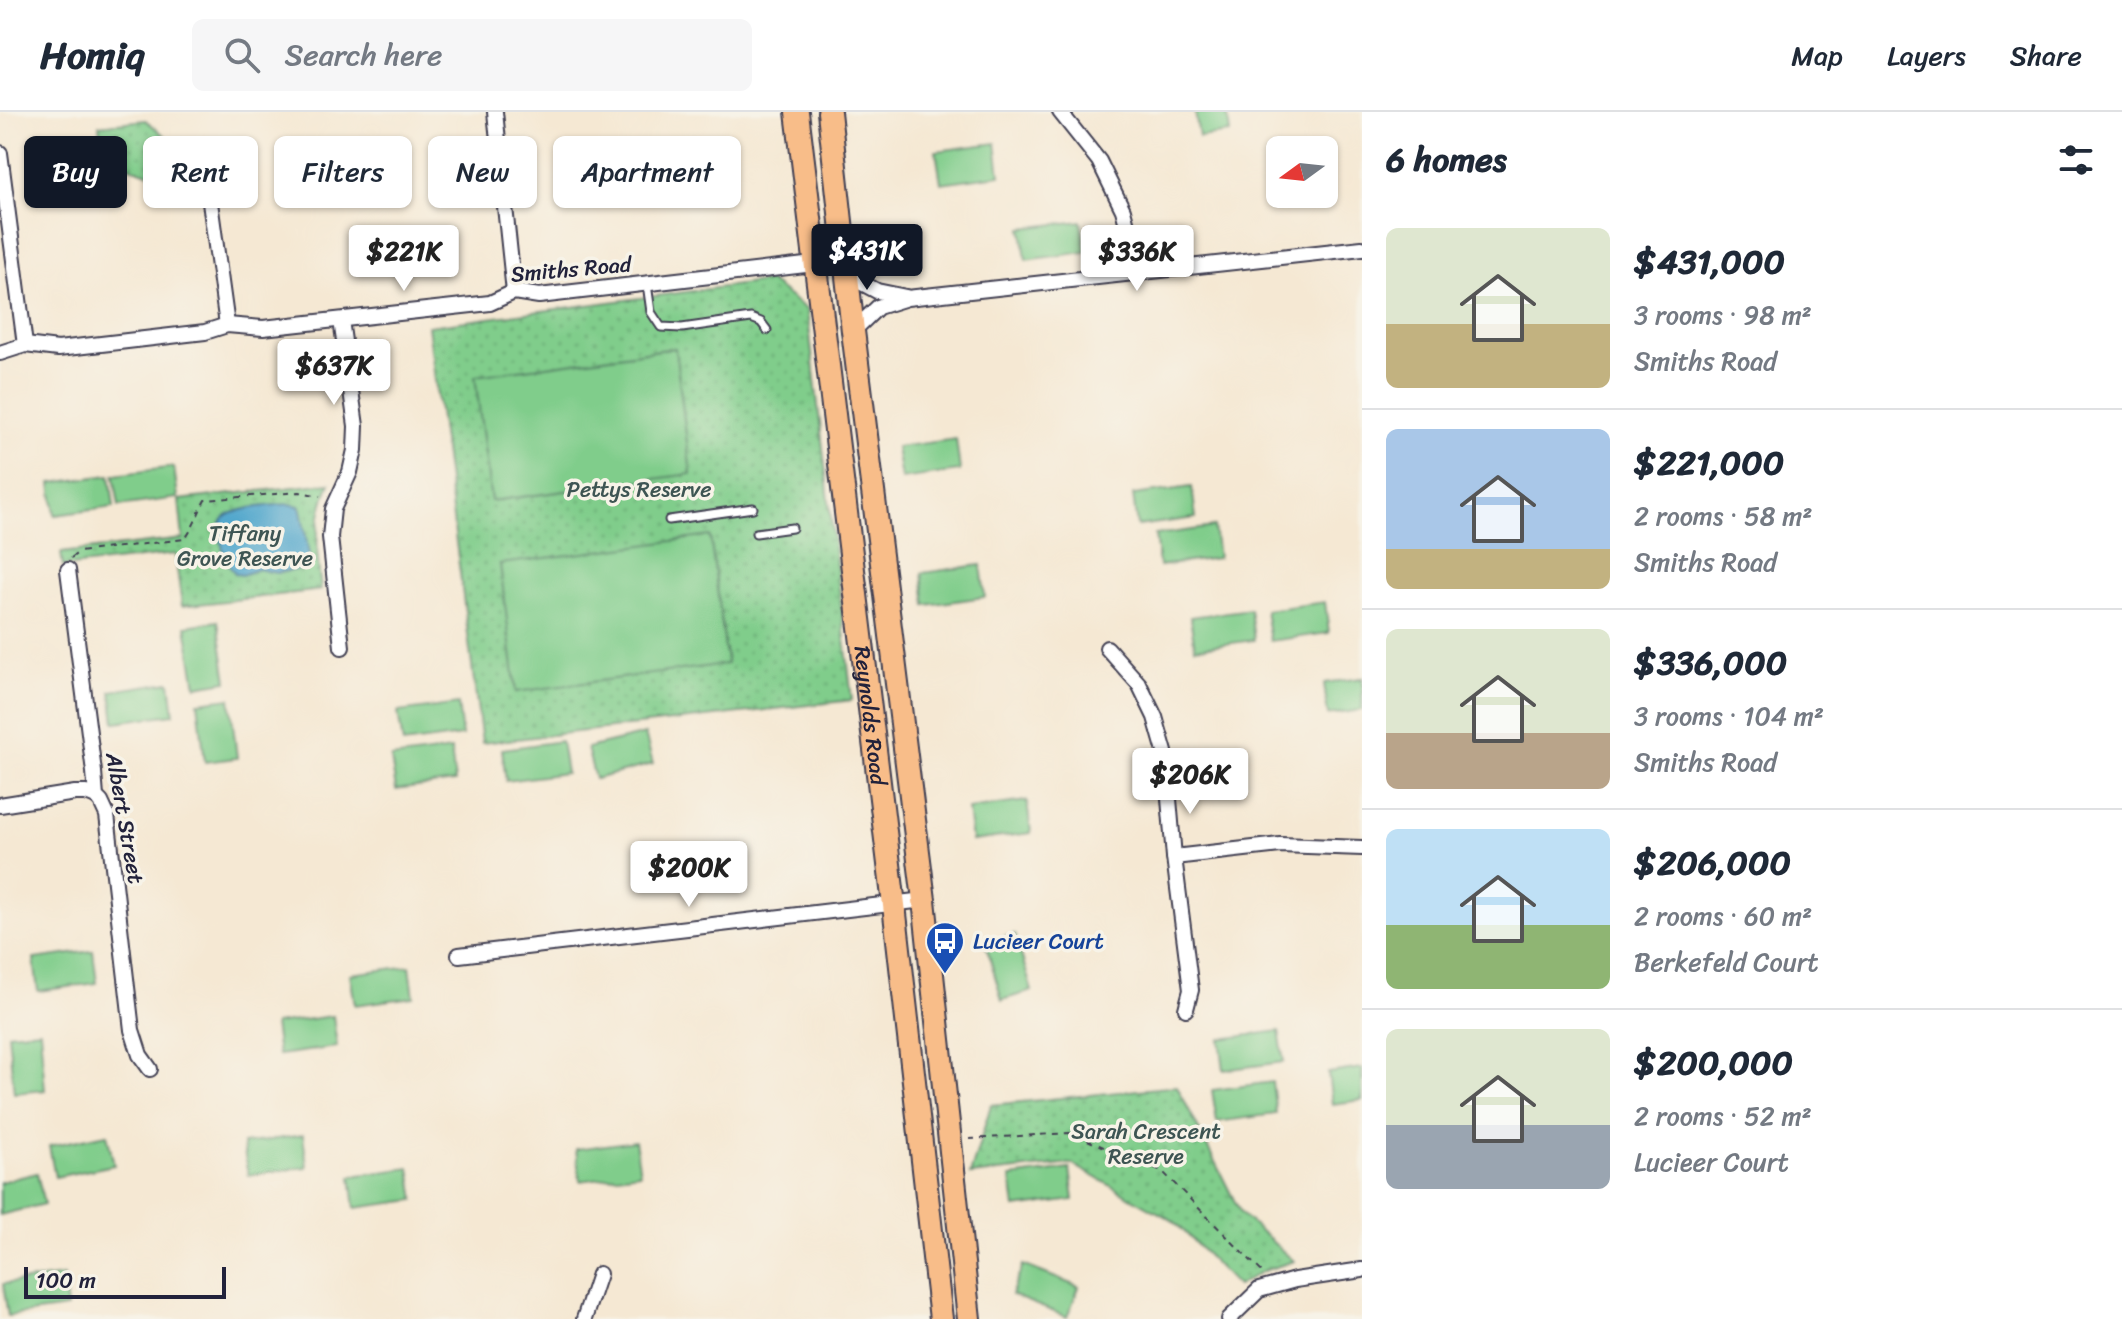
<!DOCTYPE html>
<html lang="en">
<head>
<meta charset="utf-8">
<style>
  :root { --surface:#fff; --page:#f6f6f7; --text:#1f2937; --muted:#747a83; --line:#e0e1e3; --accent:#111827 }
  body { margin:0; font-family:Sriracha,sans-serif; background:var(--page); color:var(--text); height:100vh; display:flex; flex-direction:column; font-size:30px; white-space:nowrap }
  * { box-sizing:border-box; margin:0 }
  p { font-size:26px; color:var(--muted) }
  .icon { flex:none; width:44px; height:44px; fill:none; stroke:currentColor; stroke-width:2; stroke-linecap:round; stroke-linejoin:round }
  .map { position:relative; flex:1; overflow:hidden }
  .details { display:flex; flex-direction:column; background:var(--surface); width:760px }
  .details>* { flex:none }
  .hud { position:absolute; left:24px; top:24px; width:760px; height:72px; display:flex; gap:16px }
  .needle { width:52px; rotate:255deg }
  .fabs { position:absolute; left:1266px; top:24px; display:grid; gap:16px }
  .fabs a { display:grid; place-items:center; width:72px; height:72px; border-radius:12px; background:var(--surface); box-shadow:0 2px 6px #0004; font-size:40px }
  .scale { position:absolute; left:24px; bottom:20px; width:202px; box-sizing:border-box; padding-left:8px; border:4px solid #22223b; border-top:0; font-size:22px; line-height:28px; white-space:nowrap; color:#22223b; -webkit-text-stroke:6px #f7f3e8; paint-order:stroke }
  .price { position:absolute; translate:-50% -68px; padding:0 18px; border-radius:8px; background:#fff; color:#222; font-size:26px; line-height:52px; filter:drop-shadow(0 2px 4px #0008) }
  .price::after { content:''; position:absolute; left:50%; top:48px; width:24px; height:18px; margin-left:-12px; background:inherit; clip-path:polygon(0 0,100% 0,50% 100%) }
  .price.active { background:var(--accent); color:#fff }
  ul { padding:0; list-style:none }
  li { display:flex; align-items:center; gap:24px; height:200px; padding:0 24px }
  li+li { border-top:2px solid var(--line) }
  li span { display:grid; place-items:center; flex:none; width:224px; height:160px; border-radius:12px; color:#555 }
  li>.icon { margin-inline-start:auto }
  span .icon { width:96px; height:96px; fill:#fffc; stroke-width:1 }
  li b { font-size:34px }
  h2 { display:flex; justify-content:space-between; align-items:center; height:96px; padding:0 24px; font-size:34px }
  .pill { padding:0 28px; border-radius:12px; background:var(--surface); box-shadow:0 2px 6px #0004; font-size:28px; line-height:72px }
  .pill.active { background:var(--accent); color:#fff }
  header { display:flex; align-items:center; gap:48px; box-sizing:border-box; height:112px; padding:0 40px; background:var(--surface); border-bottom:2px solid var(--line) }
  header strong { font-size:38px }
  nav { display:flex; gap:44px; margin-inline-start:auto; font-size:28px }
  .search { width:560px; height:72px; background:var(--page); display:flex; align-items:center; gap:20px; box-sizing:border-box; padding:0 28px; border-radius:12px; color:var(--muted); font-size:30px }
  main { display:flex; flex:1; min-height:0 }
  .map>svg:first-child { display:block }
  .green { fill:url(#green-dots); stroke:#517863; stroke-width:2 }
  .pitch { fill:#80cd8b; stroke:#517863; stroke-width:2 }
  .water { fill:#50a6cc; stroke:#396484; stroke-width:2 }
  .lines { fill:none; stroke-linecap:round; stroke-linejoin:round }
  .service-casing { stroke:#424052; stroke-width:11 }
  .minor-casing { stroke:#424052; stroke-width:18 }
  .primary-casing { stroke:#424052; stroke-width:26 }
  .path { stroke:#424052; stroke-width:2; stroke-dasharray:6 6; stroke-linecap:butt }
  .service { stroke:#fff; stroke-width:7 }
  .minor { stroke:#fff; stroke-width:14 }
  .primary { stroke:#f8bd89; stroke-width:22 }
  .labels { text-anchor:middle; dominant-baseline:central; stroke-width:7; stroke-linejoin:round; paint-order:stroke }
  .street-label { font-size:22px; fill:#22223b; stroke:#f7f3e8 }
  .park-label { font-size:22px; fill:#3e5553; stroke:#f7f3e8 }
  .transit-label { font-size:22px; fill:#164399; stroke:#f7f3e8; text-anchor:start }
</style>
</head>
<body>
<header>
<strong>Homiq</strong>
<div class="search"><svg class="icon" aria-label="search" viewBox="0 0 24 24"><circle cx="10" cy="10" r="6"/><path d="M15 15l6 6"/></svg>Search here</div>
<nav><a>Map</a><a>Layers</a><a>Share</a></nav>
</header>
<main>
<div class="map">
<svg width="1362" height="1207" viewBox="0 0 1362 1207">
  <defs>
    <pattern id="green-dots" width="8" height="8" patternUnits="userSpaceOnUse" patternTransform="scale(2)"><rect width="8" height="8" fill="#80cd8b"/><path d="M2 2h.1M6 6h.1" fill="none" stroke="#6eb079" stroke-width="1.8" stroke-linecap="round"/></pattern>
  </defs>
  <rect width="100%" height="100%" fill="#f7f3e8"/>
  <filter id="ink" filterUnits="userSpaceOnUse"><feTurbulence type="fractalNoise" baseFrequency=".0125" numOctaves="2"/><feDisplacementMap in="SourceGraphic" scale="16" xChannelSelector="R" yChannelSelector="G"/><feConvolveMatrix kernelMatrix="1 2 1 2 8 2 1 2 1" color-interpolation-filters="sRGB"/></filter>
  <filter id="wash" filterUnits="userSpaceOnUse"><feTurbulence type="fractalNoise" baseFrequency=".006" numOctaves="4" result="noise"/><feDisplacementMap in="SourceGraphic" scale="32" xChannelSelector="R" yChannelSelector="G"/><feGaussianBlur stdDeviation="1.8" result="paint"/><feColorMatrix in="noise" values="0 0 0 0 0 0 0 0 0 0 0 0 0 0 0 0 0 1.4 0 .05"/><feComposite in="paint" operator="in"/></filter>
  <g filter="url(#wash)">
    <rect width="100%" height="100%" fill="#f5e8d3"/>
    <!-- green -->
    <g class="green">
      <path d="M146,8L197,51L188,61L184,73L103,46L99,13Z"/>
      <path d="M769,169L807,198L852,588L482,631L428,214Z"/>
      <path d="M330,371C314,409 316,437 321,478L182,494L175,442L63,455L61,441L183,427L179,388Z"/>
      <path d="M1177,974L1241,1102L1294,1149L1263,1159L1237,1174L1175,1110L1072,1052L970,1063L991,993Z"/>
    </g>
    <!-- pitch -->
    <g class="pitch">
      <path d="M1195,0H1227L1230,21L1199,25Z"/>
      <path d="M996,31L1000,63L941,71L936,39Z"/>
      <path d="M1081,109L1086,140L1026,148L1022,116Z"/>
      <path d="M675,236L691,362L491,389L475,264Z"/>
      <path d="M956,327L960,359L901,367L896,335Z"/>
      <path d="M174,355L178,386L119,394L114,363Z"/>
      <path d="M110,363L114,395L55,403L51,371Z"/>
      <path d="M1192,375L1196,406L1137,414L1133,383Z"/>
      <path d="M1214,415L1218,446L1159,454L1155,423Z"/>
      <path d="M710,424L727,552L516,580L500,452Z"/>
      <path d="M981,453L985,485L926,493L922,461Z"/>
      <path d="M1325,490L1329,521L1270,529L1265,498Z"/>
      <path d="M1250,497L1254,528L1195,536L1190,505Z"/>
      <path d="M218,509L227,569L196,574L186,514Z"/>
      <path d="M1362,566V598L1328,603L1324,571Z"/>
      <path d="M170,570L174,602L115,610L111,579Z"/>
      <path d="M230,586L237,646L205,650L198,590Z"/>
      <path d="M458,592L462,624L403,632L398,600Z"/>
      <path d="M645,622L653,652L595,667L587,636Z"/>
      <path d="M561,629L566,661L506,669L502,637Z"/>
      <path d="M451,638L455,670L396,678L391,646Z"/>
      <path d="M1027,689L1031,721L972,729L968,697Z"/>
      <path d="M1015,822L1032,879L1002,888L985,830Z"/>
      <path d="M93,839L97,871L38,879L34,847Z"/>
      <path d="M410,854L414,885L355,893L350,862Z"/>
      <path d="M333,904L337,935L278,943L274,912Z"/>
      <path d="M40,918L45,978L14,981L8,921Z"/>
      <path d="M1279,919L1284,950L1224,958L1220,927Z"/>
      <path d="M1362,956V988L1332,992L1328,961Z"/>
      <path d="M1272,970L1276,1002L1217,1010L1212,978Z"/>
      <path d="M107,1022L114,1053L55,1065L49,1034Z"/>
      <path d="M303,1023L307,1055L248,1063L243,1032Z"/>
      <path d="M635,1029L640,1061L580,1069L576,1037Z"/>
      <path d="M410,1056L415,1088L355,1096L351,1064Z"/>
      <path d="M1070,1057L1074,1088L1015,1096L1011,1065Z"/>
      <path d="M37,1061L44,1092L0,1103V1070Z"/>
      <path d="M1023,1153L1079,1175L1067,1205L1011,1183Z"/>
      <path d="M63,1164L67,1196L8,1204L3,1172Z"/>
    </g>
    <!-- water -->
    <path class="water" d="M289,392L299,394L301,398L310,448L306,456L276,461L258,457L242,463L236,462C227,454 225,445 222,434C221,426 218,417 222,409C230,395 274,393 289,392Z"/>
  </g>
  <g filter="url(#ink)">
    <g class="lines">
      <defs>
        <g id="service">
          <path d="M647,172L651,200L661,215L682,216L751,206L761,210L767,218"/>
          <path d="M669,408L753,396"/>
          <path d="M756,421L792,416"/>
        </g>
        <g id="minor">
          <path d="M495,0L514,180"/>
          <path d="M1060,0L1099,49L1123,98L1140,162"/>
          <path d="M0,41L25,233"/>
          <path d="M208,76L227,213"/>
          <path d="M847,163L877,179L906,185"/>
          <path d="M341,208L356,314L355,338L350,360L333,397L330,425L342,535"/>
          <path d="M853,219L878,195L907,186L1362,136"/>
          <path d="M0,241L25,233L58,237L205,220L227,213L263,216L490,191L514,180L539,184L814,152"/>
          <path d="M68,458L94,660L96,685L101,690L107,703L132,918L140,943L150,957"/>
          <path d="M1107,536L1139,572L1155,605L1165,640L1174,745L1191,878L1186,897"/>
          <path d="M0,693L75,681H86L96,685"/>
          <path d="M1174,745L1280,733L1362,736"/>
          <path d="M459,843L924,788"/>
          <path d="M584,1207L599,1162"/>
          <path d="M1229,1207L1259,1178L1295,1168L1362,1158"/>
        </g>
        <g id="primary">
          <path id="s1" d="M797,0L894,793L941,1207"/>
          <path d="M829,0L853,219L924,788L969,1207"/>
        </g>
      </defs>
      <!-- service casing -->
      <use href="#service" class="service-casing"/>
      <!-- minor casing -->
      <use href="#minor" class="minor-casing"/>
      <!-- primary casing -->
      <use href="#primary" class="primary-casing"/>
      <!-- path -->
      <g class="path">
        <path d="M71,446L79,440L185,427C194,415 198,401 205,388L300,380L320,384"/>
        <path d="M969,1027L1070,1021L1162,1059L1264,1162"/>
      </g>
      <!-- service -->
      <use href="#service" class="service"/>
      <!-- minor -->
      <use href="#minor" class="minor"/>
      <!-- primary -->
      <use href="#primary" class="primary"/>
    </g>
  </g>
  <!-- icons -->
  <defs>
    <symbol id="bus-pin" viewBox="-11 -11 22 30"><path d="M0 17L-7.5 6A9.5 9.5 0 1 1 7.5 6Z" fill="#1a4fb4" stroke="#f7f3e8"/><path d="M-5-6H5V4H4V6H2V4H-2V6H-4V4H-5ZM-3.5-4V0h7V-4ZM-3.5 1.2v1.5H-2V1.2ZM2 1.2v1.5H3.5V1.2Z" fill="#fff"/></symbol>
  </defs>
  <g fill-rule="evenodd">
    <use href="#bus-pin" x="923" y="807" width="44" height="60"/>
  </g>
  <g class="labels">
    <!-- street labels -->
    <g class="street-label">
      <text transform="translate(571 157) rotate(-5)">Smiths Road</text>
      <text stroke="none"><textPath href="#s1" startOffset="608">Reynolds Road</textPath></text>
      <text transform="translate(125 706) rotate(80)">Albert Street</text>
    </g>
    <!-- park labels -->
    <g class="park-label">
      <text x="639" y="377">Pettys Reserve</text>
      <text x="245" y="421">Tiffany<tspan x="245" dy="25">Grove Reserve</tspan></text>
      <text x="1146" y="1019">Sarah Crescent<tspan x="1146" dy="25">Reserve</tspan></text>
    </g>
    <!-- transit labels -->
    <g class="transit-label">
      <text x="973" y="829">Lucieer Court</text>
    </g>
  </g>
</svg>
<div class="fabs">
<a><svg class="needle" viewBox="-14 -14 28 28"><path d="M0-13l5 13h-10z" fill="#e53935"/><path d="M0 13l5-13h-10z" fill="#747a83"/></svg></a>
</div>
<div class="scale">100 m</div>
<b class="price active" style="left:867px;top:180px">$431K</b>
<b class="price" style="left:404px;top:181px">$221K</b>
<b class="price" style="left:1137px;top:181px">$336K</b>
<b class="price" style="left:334px;top:295px">$637K</b>
<b class="price" style="left:1190px;top:704px">$206K</b>
<b class="price" style="left:689px;top:797px">$200K</b>
<div class="hud">
<a class="pill active">Buy</a>
<a class="pill">Rent</a>
<a class="pill">Filters</a>
<a class="pill">New</a>
<a class="pill">Apartment</a>
</div>
</div>
<section class="details">
<h2>6 homes<svg class="icon" aria-label="filters" viewBox="0 0 24 24"><path d="M4 7h16M4 17h16"/><circle cx="9" cy="7" r="2"/><circle cx="15" cy="17" r="2"/></svg></h2>
<ul>
<li><span style="background:linear-gradient(#dfe7d0 60%,#c2b280 0)"><svg class="icon" aria-label="home" viewBox="0 0 24 24"><path d="M3 11l9-7 9 7M6 9v11h12V9"/></svg></span><div><b>$431,000</b><p>3 rooms · 98 m²</p><p>Smiths Road</p></div></li>
<li><span style="background:linear-gradient(#a9c7e8 75%,#c2b280 0)"><svg class="icon" aria-label="home" viewBox="0 0 24 24"><path d="M3 11l9-7 9 7M6 9v11h12V9"/></svg></span><div><b>$221,000</b><p>2 rooms · 58 m²</p><p>Smiths Road</p></div></li>
<li><span style="background:linear-gradient(#dfe7d0 65%,#b9a48a 0)"><svg class="icon" aria-label="home" viewBox="0 0 24 24"><path d="M3 11l9-7 9 7M6 9v11h12V9"/></svg></span><div><b>$336,000</b><p>3 rooms · 104 m²</p><p>Smiths Road</p></div></li>
<li><span style="background:linear-gradient(#bfe0f5 60%,#8fb573 0)"><svg class="icon" aria-label="home" viewBox="0 0 24 24"><path d="M3 11l9-7 9 7M6 9v11h12V9"/></svg></span><div><b>$206,000</b><p>2 rooms · 60 m²</p><p>Berkefeld Court</p></div></li>
<li><span style="background:linear-gradient(#dfe7d0 60%,#9aa5b1 0)"><svg class="icon" aria-label="home" viewBox="0 0 24 24"><path d="M3 11l9-7 9 7M6 9v11h12V9"/></svg></span><div><b>$200,000</b><p>2 rooms · 52 m²</p><p>Lucieer Court</p></div></li>
</ul>
</section>
</main>
</body>
</html>
